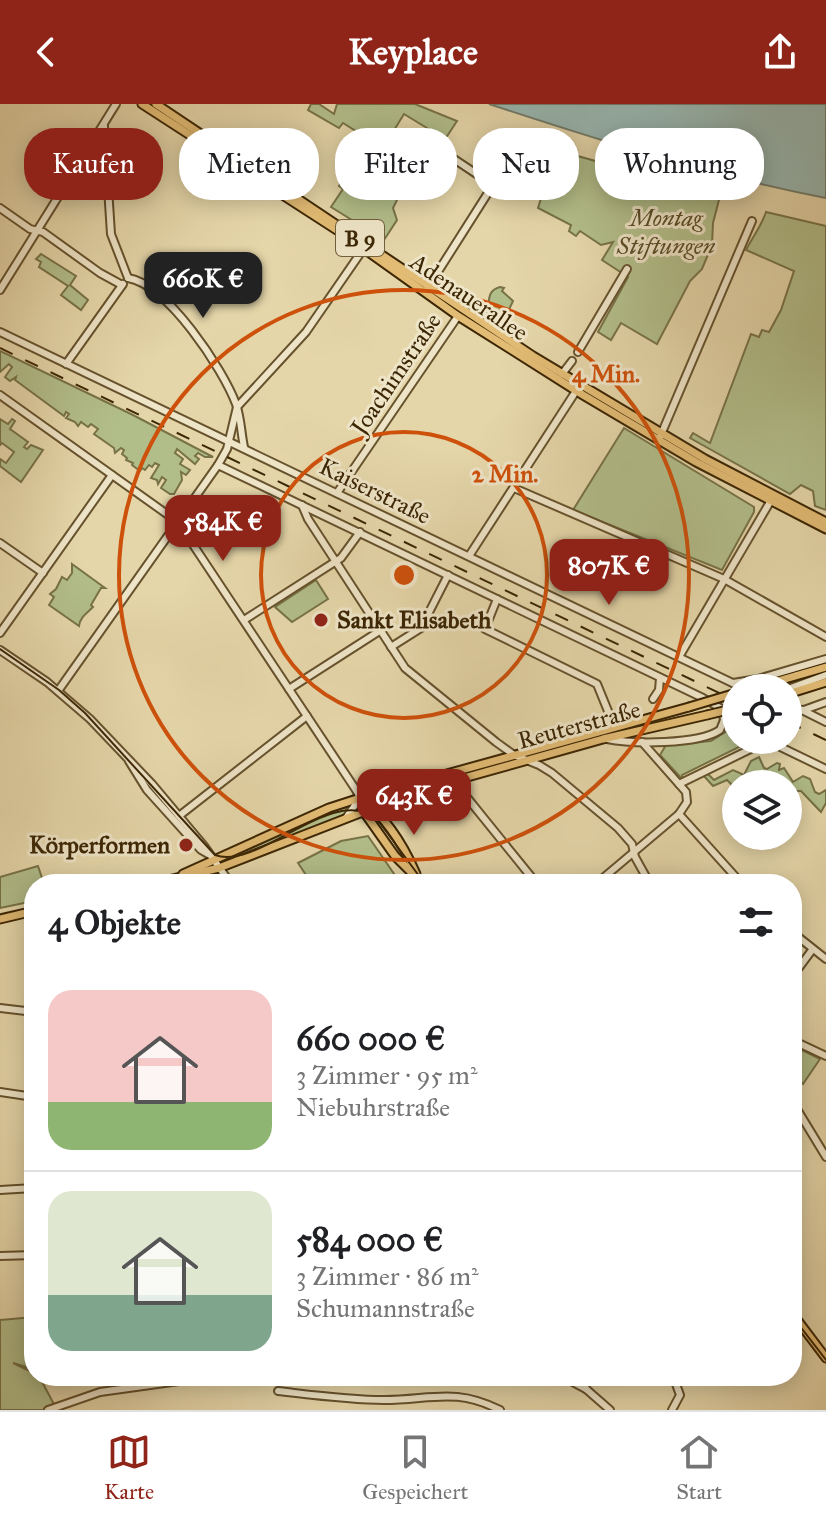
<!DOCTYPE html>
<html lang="de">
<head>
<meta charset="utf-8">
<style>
  :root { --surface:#fff; --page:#f2f2f2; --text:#202124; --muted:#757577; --line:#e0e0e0; --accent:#8f2418 }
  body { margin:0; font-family:"IM FELL Great Primer",serif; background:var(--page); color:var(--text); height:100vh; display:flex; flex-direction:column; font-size:30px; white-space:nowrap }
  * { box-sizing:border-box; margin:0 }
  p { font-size:26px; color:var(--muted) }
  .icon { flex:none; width:44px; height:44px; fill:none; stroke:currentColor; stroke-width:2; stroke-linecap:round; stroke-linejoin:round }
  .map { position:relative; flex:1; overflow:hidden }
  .side { position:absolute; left:24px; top:770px; width:778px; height:512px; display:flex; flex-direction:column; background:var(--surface); border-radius:32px; box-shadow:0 4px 20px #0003 }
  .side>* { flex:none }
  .guide { position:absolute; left:24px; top:24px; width:778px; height:72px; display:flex; gap:16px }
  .buttons { position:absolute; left:722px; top:570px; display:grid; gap:16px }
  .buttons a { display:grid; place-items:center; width:80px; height:80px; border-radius:50%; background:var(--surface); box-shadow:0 4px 20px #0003; font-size:40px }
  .price { position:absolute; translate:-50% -68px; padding:0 18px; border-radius:16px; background:var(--accent); color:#fff; font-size:26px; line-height:52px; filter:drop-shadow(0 2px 4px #0008) }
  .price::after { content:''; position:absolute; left:50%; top:48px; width:24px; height:18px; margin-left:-12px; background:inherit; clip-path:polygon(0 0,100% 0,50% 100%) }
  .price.current { background:#222; color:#fff }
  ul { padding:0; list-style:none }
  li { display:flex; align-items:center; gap:24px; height:200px; padding:0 24px }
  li+li { border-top:2px solid var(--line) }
  li span { display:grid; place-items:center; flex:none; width:224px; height:160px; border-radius:24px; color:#555 }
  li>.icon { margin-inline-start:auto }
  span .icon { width:96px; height:96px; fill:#fffc; stroke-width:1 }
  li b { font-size:34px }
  h2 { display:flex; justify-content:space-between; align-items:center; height:96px; padding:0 24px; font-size:34px }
  .chip { padding:0 28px; border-radius:32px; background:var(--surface); box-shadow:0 4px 20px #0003; font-size:28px; line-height:72px }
  .chip.current { background:var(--accent); color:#fff }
  header { display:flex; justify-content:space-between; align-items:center; height:104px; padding:0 24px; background:var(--accent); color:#fff; font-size:36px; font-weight:700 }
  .tab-bar { display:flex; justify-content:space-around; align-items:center; height:112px; border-top:2px solid var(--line); background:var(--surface); font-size:22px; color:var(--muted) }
  .tab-bar a { display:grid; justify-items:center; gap:4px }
  .tab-bar .current { color:var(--accent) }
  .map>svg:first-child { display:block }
  .green { fill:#b2be8a; stroke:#777247; stroke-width:2 }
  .water { fill:#98b7b1; stroke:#737d6c; stroke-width:2 }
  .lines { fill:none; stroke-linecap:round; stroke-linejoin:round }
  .minor-casing { stroke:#66522d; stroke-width:10 }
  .major-casing { stroke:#3c2604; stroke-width:11 }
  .minor { stroke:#eee4c7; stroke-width:6 }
  .major { stroke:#e2bb74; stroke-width:7 }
  .tram { stroke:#3c2604; stroke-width:2 }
  .rail { stroke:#3c2604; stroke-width:2; stroke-dasharray:14 14; stroke-linecap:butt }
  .major-bridge-casing { stroke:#3c2604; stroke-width:11; stroke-linecap:butt }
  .major-bridge { stroke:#e2bb74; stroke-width:7 }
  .ring { fill:none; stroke:#ce510b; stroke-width:4 }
  .poi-dot { fill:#8f2418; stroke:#eee4c7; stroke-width:3 }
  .labels { text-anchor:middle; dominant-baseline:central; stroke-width:6; stroke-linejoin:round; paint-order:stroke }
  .shield { fill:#eee4c7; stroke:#715f3e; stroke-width:2 }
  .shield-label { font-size:22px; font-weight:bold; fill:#3c2604 }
  .park-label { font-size:24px; font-style:italic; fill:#5a4c26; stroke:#eee4c7 }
  .street-label { font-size:24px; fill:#3c2604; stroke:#eee4c7 }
  .poi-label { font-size:24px; font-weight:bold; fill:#3c2604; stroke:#eee4c7; text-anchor:start }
  .centre { fill:#ce510b; stroke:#eee4c7; stroke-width:4 }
  .ring-label { font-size:24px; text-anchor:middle; font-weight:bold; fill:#ce510b; stroke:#eee4c7; stroke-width:6; stroke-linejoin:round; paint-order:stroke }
</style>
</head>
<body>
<header><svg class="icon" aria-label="back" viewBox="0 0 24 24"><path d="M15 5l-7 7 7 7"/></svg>Keyplace<svg class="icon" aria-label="share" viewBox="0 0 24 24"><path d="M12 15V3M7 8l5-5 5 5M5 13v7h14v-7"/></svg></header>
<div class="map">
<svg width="826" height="1306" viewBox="0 0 826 1306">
  <rect width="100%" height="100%" fill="#e5d6a9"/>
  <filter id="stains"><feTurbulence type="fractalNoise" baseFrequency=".0025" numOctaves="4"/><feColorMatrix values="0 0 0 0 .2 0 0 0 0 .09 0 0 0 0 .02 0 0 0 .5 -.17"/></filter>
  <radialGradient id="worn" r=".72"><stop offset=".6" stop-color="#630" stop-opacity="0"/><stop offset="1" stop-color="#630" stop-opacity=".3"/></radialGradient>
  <!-- green -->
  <g class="green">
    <path d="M311,0H319L334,10L337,0H415L457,17L438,46L433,43L440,32L404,10L383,44L343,19L339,24L308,6Z"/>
    <path d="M535,40L720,92L713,119L712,141L702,165L690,177L657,240L621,219L611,236L598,228L628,173L602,156L613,138L601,141L580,127L576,132L569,127L571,121L538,104L545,82L526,70L518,74L511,70L509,73L506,71L520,47H527Z"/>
    <path d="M360,49L402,76L394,89L399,92L393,104L397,116L384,136L331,103L343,85L339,82Z"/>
    <path d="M766,108L826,122V406L815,402L813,387L801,381L790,390L690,334L693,329L710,339L751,230L759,233L762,226L769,228L781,206L794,167L746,146C753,132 761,123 766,108Z"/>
    <path d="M41,150L76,172L70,181L88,196L81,206L61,191L68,182L39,163L41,158L36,155Z"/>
    <path d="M500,183L504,184L502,187L513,197L506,212L509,215L504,222L486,210C491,199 485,187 500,183Z"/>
    <path d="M0,247L133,311L213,353H205L198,349L195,352L199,355L195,360L177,345L175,349L183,355L180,360L190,366L186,371L181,368L182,376L174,390H170L161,384L166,376L162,373L158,380L157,376L151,374L159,361L155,359L152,363L149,361L145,366L142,364L140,367L132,361L133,359L126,356L127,354L122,350L124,346L121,344L115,349L114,344L94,330L98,325L91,320L88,323L81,318L78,322L75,318L66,314L69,310L66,308L64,312L15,276L16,273L10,277L5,273L12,263L9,260L0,268Z"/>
    <path d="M0,315L8,320L12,315L15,317L10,325L28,338L24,343L27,345L31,341L43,346L21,378L0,362V355L6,359L14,348L2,339L0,341Z"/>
    <path d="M624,324L754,403V408L722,466L573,406Z"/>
    <path d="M72,460L105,484H101L91,501L93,503C88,508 80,513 79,522L49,501L54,493L50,490L56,485L62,473L67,476L72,469Z"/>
    <path d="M316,476L328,495L292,518L275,503Z"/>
    <path d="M727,627L736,629V636H750L751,640L749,642L747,639L682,671L683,676L660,651L666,641L711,637Z"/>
    <path d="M759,653L764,664L767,665L777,659L780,660L779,666L784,664L793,678L803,672L810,675L815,688L819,690L826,686V699L821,708L801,687H788V680H767L763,673L756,672L745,680H736V685L727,676L713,682L703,671L707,669L714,676L733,666L744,671L751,657Z"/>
    <path d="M341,703L346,704V710L242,754L239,752L238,750Z"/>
    <path d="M368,732L401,780H312L298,759L341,737Z"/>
    <path d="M38,762L44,780H34V797L0,804V773Z"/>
    <path d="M792,941L820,955L803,980L792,969Z"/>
    <path d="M34,1213L33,1265L13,1259L34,1269V1272H39L57,1306H0V1216Z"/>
  </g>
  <!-- water -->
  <path class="water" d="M489,0H826V94C712,72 599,36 489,0Z"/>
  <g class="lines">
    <defs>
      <g id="minor">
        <path d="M104,22L111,130L128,174"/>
        <path d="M0,104L30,125L43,128L100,169L122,181"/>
        <path d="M128,174C167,180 223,265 236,300C241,314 241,329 244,343"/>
        <path d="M427,185L493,81L451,53"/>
        <path d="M0,186L116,0"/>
        <path d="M0,228L743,584"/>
        <path d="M578,248L627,165"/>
        <path d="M66,260L123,180"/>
        <path d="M562,270L572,257"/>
        <path d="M0,291L178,418L356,686L360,694L346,714"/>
        <path d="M660,333L752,117"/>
        <path d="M218,361L703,594L722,605L724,616L720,626C698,641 632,640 607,635"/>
        <path d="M514,384L724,475L826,533"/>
        <path d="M337,389L458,212"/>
        <path d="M302,401L308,415L405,564L496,638L514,651L539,661L552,669L618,724L632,740L635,753L650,780"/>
        <path d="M0,439L43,469"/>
        <path d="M469,452L578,284"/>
        <path d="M497,495L485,525L597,580L610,612L605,626"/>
        <path d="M244,516L341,454L360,428"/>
        <path d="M0,529L112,371"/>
        <path d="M391,543L421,524L448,471"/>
        <path d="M0,546L47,578L90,615L152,680L204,742L231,780"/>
        <path d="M679,553L770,398"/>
        <path d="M733,579L758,575L826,555"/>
        <path d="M289,585L381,526"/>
        <path d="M788,585L826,571"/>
        <path d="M58,587L218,361L227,345L237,303L306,228L364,144"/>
        <path d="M653,595L659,586L660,574"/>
        <path d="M788,595L794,606"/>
        <path d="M788,605L804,606L826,598"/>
        <path d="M802,606L826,618"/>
        <path d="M724,616L736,621"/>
        <path d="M766,636L826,665"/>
        <path d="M129,657L147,686L201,746L208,750"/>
        <path d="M446,679L453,681L465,691L537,780"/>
        <path d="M679,680L767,637"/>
        <path d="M679,710L742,780"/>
        <path d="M179,712L307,612"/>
        <path d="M596,780L679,710L687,698L686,688L642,638"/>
        <path d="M792,828L826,855"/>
        <path d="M792,873L812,846"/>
        <path d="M0,904L34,908"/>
        <path d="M792,936L826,952"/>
        <path d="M0,988L34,993"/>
        <path d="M792,997L826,1053"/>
        <path d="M0,1086L34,1084"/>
        <path d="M0,1152L34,1151"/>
        <path d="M562,1272L586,1285"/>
        <path d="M579,1272L586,1285L610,1306"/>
        <path d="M278,1287C313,1291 349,1296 384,1296C430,1296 455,1283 500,1306"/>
        <path d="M48,1306L100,1288L215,1272"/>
        <path d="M672,1306L680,1291L673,1272"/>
      </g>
      <g id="major">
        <path d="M142,0L346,132L458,212L583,291L696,358L826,425"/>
        <path d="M156,0L533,252L705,355L826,418"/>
        <path d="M754,584L826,563"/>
        <path d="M788,590L826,578"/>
        <path d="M360,694C385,712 404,742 416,770"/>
        <path d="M364,708L395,752L423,780"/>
        <path d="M183,770L329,704L360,694L689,603"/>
        <path d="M151,780L219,764L373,704L446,679L603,635L707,611"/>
        <path d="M0,815L34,807"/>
        <path d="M792,1209L826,1254"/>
      </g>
    </defs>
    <!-- minor casing -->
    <use href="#minor" class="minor-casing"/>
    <!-- major casing -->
    <use href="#major" class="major-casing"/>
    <!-- minor -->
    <use href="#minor" class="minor"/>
    <!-- major -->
    <use href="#major" class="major"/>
    <!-- tram -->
    <g class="tram">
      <path d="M0,545L59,586L85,609L215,751C260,767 331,679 377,715L425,780"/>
      <path d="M792,1212L826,1256"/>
    </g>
    <!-- rail -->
    <g class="rail">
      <path d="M0,244L736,597"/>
      <path d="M788,618L826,636"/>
    </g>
    <defs>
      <g id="major-bridge">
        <path d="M689,603L736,589"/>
        <path d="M707,611L736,604"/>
      </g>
    </defs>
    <!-- major-bridge casing -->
    <use href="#major-bridge" class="major-bridge-casing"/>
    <!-- major-bridge -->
    <use href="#major-bridge" class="major-bridge"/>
  </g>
  <!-- distance rings -->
  <g class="ring">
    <circle cx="404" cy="471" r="143"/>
    <circle cx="404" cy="471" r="285"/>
  </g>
  <!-- markers -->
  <g class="poi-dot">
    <circle cx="321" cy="516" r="8"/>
    <circle cx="186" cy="741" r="8"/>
  </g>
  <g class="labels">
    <!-- shield labels -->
    <rect class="shield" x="336" y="116" width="48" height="36" rx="6"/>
    <g class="shield-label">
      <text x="360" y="134">B 9</text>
    </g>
    <!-- park labels -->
    <g class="park-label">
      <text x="666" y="114">Montag<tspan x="666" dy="28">Stiftungen</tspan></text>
    </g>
    <!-- street labels -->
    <g class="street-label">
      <text transform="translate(469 193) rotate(34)">Adenauerallee</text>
      <text transform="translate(396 270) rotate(-56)">Joachimstraße</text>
      <text transform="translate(375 387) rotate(26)">Kaiserstraße</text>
      <text transform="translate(579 621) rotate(-15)">Reuterstraße</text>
    </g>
    <!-- poi labels -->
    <g class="poi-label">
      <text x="337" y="516">Sankt Elisabeth</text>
      <text x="170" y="741" text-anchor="end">Körperformen</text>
    </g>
  </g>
  <circle cx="404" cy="471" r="12" class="centre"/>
  <g class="ring-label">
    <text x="606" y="278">4 Min.</text>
    <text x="505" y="378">2 Min.</text>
  </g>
  <rect width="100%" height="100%" filter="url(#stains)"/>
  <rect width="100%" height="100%" fill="url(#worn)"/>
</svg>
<div class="buttons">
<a><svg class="icon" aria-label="locate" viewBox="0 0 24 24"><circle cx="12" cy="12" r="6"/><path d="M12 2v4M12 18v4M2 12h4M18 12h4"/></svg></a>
<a><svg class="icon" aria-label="layers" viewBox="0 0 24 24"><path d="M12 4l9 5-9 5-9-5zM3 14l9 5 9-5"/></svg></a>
</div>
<b class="price current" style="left:203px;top:216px">660K €</b>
<b class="price" style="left:223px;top:459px">584K €</b>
<b class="price" style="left:609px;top:503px">807K €</b>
<b class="price" style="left:414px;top:733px">643K €</b>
<div class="guide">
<a class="chip current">Kaufen</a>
<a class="chip">Mieten</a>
<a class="chip">Filter</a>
<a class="chip">Neu</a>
<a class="chip">Wohnung</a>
</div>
<section class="side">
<h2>4 Objekte<svg class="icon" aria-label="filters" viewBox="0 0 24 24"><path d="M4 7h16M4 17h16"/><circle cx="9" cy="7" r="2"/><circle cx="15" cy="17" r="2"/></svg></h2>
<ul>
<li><span style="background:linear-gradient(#f6c9c9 70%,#8fb573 0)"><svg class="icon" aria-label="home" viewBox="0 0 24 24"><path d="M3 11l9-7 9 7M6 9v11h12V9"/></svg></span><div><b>660 000 €</b><p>3 Zimmer · 95 m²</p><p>Niebuhrstraße</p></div></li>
<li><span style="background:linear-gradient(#dfe7d0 65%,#7fa58c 0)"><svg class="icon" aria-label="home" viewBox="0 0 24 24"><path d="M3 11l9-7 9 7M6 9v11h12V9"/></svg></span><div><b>584 000 €</b><p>3 Zimmer · 86 m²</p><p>Schumannstraße</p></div></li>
</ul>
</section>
</div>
<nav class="tab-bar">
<a class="current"><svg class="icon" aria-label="map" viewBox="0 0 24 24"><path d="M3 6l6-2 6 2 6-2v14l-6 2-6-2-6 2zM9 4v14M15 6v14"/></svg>Karte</a>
<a><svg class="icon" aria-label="saved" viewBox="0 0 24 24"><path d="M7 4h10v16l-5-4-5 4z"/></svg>Gespeichert</a>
<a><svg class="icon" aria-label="home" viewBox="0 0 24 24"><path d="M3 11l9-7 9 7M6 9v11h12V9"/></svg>Start</a>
</nav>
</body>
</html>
